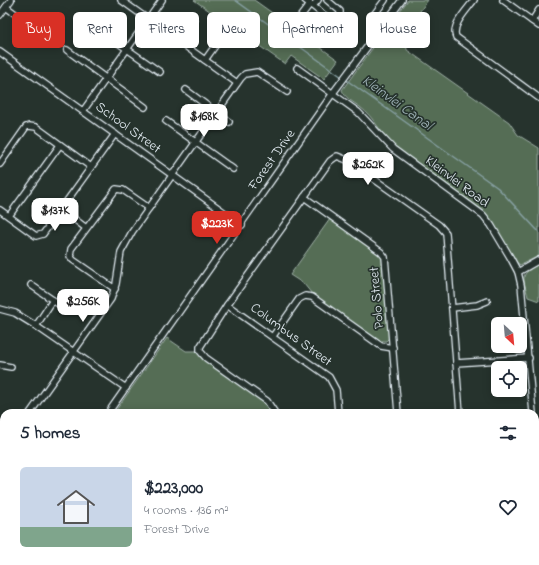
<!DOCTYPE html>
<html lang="en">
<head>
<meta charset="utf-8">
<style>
  :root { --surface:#fff; --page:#f2f2f3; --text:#1f2937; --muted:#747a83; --line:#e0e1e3; --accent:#d93025 }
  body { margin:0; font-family:"Indie Flower",sans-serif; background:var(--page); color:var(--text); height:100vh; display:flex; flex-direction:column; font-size:15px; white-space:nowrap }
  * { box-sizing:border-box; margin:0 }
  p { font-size:13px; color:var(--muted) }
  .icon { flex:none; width:22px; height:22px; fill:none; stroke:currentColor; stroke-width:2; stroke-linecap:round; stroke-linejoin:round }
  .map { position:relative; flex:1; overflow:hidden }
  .details { position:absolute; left:0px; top:409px; width:539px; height:156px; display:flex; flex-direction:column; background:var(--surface); border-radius:12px 12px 0 0; box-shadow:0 2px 10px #0003 }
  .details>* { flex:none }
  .top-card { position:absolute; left:12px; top:12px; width:515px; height:36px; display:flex; gap:8px }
  .needle { width:26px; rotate:154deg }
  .buttons { position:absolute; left:491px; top:317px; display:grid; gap:8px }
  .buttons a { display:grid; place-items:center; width:36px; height:36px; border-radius:6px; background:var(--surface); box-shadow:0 2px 10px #0003; font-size:20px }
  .price { position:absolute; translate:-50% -34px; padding:0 9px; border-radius:8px; background:#fff; color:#222; font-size:13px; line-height:26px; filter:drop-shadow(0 1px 2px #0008) }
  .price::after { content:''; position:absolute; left:50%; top:24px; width:12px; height:9px; margin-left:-6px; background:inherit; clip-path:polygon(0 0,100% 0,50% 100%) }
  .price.selected { background:var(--accent); color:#fff }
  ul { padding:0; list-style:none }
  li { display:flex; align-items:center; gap:12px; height:100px; padding:0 20px }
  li+li { border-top:1px solid var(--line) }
  li span { display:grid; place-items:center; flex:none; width:112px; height:80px; border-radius:6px; color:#555 }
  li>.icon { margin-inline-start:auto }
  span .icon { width:48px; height:48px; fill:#fffc; stroke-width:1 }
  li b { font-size:17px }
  h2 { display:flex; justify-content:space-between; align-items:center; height:48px; padding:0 20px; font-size:17px }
  .tag { padding:0 14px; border-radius:6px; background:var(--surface); box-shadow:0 2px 10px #0003; font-size:14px; line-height:36px }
  .tag.selected { background:var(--accent); color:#fff }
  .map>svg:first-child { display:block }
  .green { fill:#546d54; stroke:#9eafa6 }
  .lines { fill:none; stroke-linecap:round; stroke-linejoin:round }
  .stream { stroke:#87a0a3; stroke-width:1.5 }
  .minor-casing { stroke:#e8f1f8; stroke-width:8 }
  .minor { stroke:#26332d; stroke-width:5.5 }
  .labels { text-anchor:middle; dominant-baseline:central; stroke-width:3.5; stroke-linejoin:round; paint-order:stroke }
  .street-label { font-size:14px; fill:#e8f1f8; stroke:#26332d }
  .water-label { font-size:15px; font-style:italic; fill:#a7bbc0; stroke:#26332d }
</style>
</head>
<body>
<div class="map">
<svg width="539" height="565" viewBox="0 0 539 565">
  <rect width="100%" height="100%" fill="#26332d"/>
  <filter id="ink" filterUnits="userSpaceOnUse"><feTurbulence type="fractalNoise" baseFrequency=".025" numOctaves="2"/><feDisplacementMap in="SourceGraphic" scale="8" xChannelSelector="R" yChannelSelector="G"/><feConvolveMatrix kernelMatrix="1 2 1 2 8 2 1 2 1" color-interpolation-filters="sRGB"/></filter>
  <g filter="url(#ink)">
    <!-- green -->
    <g class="green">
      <path d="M194,0H254L338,60L324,79L291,56L285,64Z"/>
      <path d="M408,0H428L405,32L407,50L509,122L518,135L539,148V256L520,265L516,262L494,224L484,211L393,145C380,133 375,118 360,107C353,102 345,98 342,90Z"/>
      <path d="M330,219L382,256L389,338L386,341H379L312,294L304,284L290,275Z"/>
      <path d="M539,264V301L528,297C523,276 519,275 539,264Z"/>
      <path d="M167,338L186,351H197L201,358L267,405L272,413H114Z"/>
      <path d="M67,561H104L107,565H65Z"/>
    </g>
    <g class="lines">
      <!-- stream -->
      <g class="stream">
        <path d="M235,0L342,77"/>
        <path d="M345,79L498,188L539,232"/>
      </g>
      <defs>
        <g id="minor">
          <path d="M121,0L237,83"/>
          <path d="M305,0L329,19L335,20L340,15V11L327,0"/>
          <path d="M474,0C467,10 451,25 456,37L539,98"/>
          <path d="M503,0L539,26"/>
          <path d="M313,6L318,0"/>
          <path d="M6,7L44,35"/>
          <path d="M0,15L11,0"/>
          <path d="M373,16L385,0"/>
          <path d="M300,17L310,4"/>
          <path d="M84,19L160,72"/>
          <path d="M532,21L539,10"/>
          <path d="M179,41L194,21"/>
          <path d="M67,50L145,107"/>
          <path d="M0,52L242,225"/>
          <path d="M205,60L220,39"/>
          <path d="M297,68L358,112L393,149L483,215L491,225L510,257L518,272L521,285L533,413"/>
          <path d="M186,90L229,122"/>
          <path d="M83,111L162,0"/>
          <path d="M166,121L233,169"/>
          <path d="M0,164L26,127L29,126L36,127L91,167"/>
          <path d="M304,197L381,252L385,257L398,413"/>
          <path d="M61,209L86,228"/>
          <path d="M0,210L36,236L43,234L115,134"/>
          <path d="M9,216L60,145"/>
          <path d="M518,272L539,260"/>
          <path d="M31,285L60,305"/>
          <path d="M115,289L73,260L70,256L71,249L116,189L123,190L149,208"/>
          <path d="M227,305L329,377L336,390L338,413"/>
          <path d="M452,308L477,305L487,301"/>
          <path d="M0,309L15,313L36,326L126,388"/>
          <path d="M36,326L53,300"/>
          <path d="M273,336L299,299L305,296L312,297L381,346L393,348"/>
          <path d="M456,363L529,358"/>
          <path d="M0,365L11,367"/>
          <path d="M30,413L111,299L116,284L121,252L132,232L241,78L245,74L257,72L287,92"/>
          <path d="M108,413L333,93L402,0"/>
          <path d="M275,413L267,401L206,358L200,351V347L227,305L330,161L337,156L347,160L439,225L446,233L460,413"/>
          <path d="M535,441L539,495"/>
          <path d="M0,454L4,449"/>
          <path d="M289,561L290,565"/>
          <path d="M366,561L367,565"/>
          <path d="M8,565L10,561"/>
          <path d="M137,565L144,562L191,561"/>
        </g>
      </defs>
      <!-- minor casing -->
      <use href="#minor" class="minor-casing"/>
      <!-- minor -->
      <use href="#minor" class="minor"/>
    </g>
  </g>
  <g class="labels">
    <!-- street labels -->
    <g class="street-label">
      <text transform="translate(128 128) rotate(36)">School Street</text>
      <text transform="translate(272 160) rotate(-55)">Forest Drive</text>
      <text transform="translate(457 182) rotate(37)">Kleinvlei Road</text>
      <text transform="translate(377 298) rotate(-95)">Polo Street</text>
      <text transform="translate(291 335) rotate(36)">Columbus Street</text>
    </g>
    <!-- water labels -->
    <g class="water-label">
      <text transform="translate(397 103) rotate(36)">Kleinvlei Canal</text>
    </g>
  </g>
</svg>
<div class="buttons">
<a><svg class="needle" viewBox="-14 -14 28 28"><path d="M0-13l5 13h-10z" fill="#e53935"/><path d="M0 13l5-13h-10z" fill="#747a83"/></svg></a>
<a><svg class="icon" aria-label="locate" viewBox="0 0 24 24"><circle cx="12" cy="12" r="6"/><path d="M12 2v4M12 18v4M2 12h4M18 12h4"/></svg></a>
</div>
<b class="price" style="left:204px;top:138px">$168K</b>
<b class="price" style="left:368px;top:186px">$262K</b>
<b class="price" style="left:55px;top:232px">$137K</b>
<b class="price selected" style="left:217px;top:245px">$223K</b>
<b class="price" style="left:83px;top:323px">$256K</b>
<div class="top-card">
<a class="tag selected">Buy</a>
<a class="tag">Rent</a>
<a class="tag">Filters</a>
<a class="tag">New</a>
<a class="tag">Apartment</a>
<a class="tag">House</a>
</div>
<section class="details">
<h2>5 homes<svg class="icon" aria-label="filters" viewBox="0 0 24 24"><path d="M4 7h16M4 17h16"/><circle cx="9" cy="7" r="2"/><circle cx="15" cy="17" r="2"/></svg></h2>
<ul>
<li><span style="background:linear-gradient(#c9d6e8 75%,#7fa58c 0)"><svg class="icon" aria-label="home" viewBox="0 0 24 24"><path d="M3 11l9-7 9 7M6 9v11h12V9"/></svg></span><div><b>$223,000</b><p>4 rooms · 136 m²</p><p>Forest Drive</p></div><svg class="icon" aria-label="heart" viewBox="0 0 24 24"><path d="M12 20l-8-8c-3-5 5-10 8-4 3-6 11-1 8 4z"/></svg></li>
</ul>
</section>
</div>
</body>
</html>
